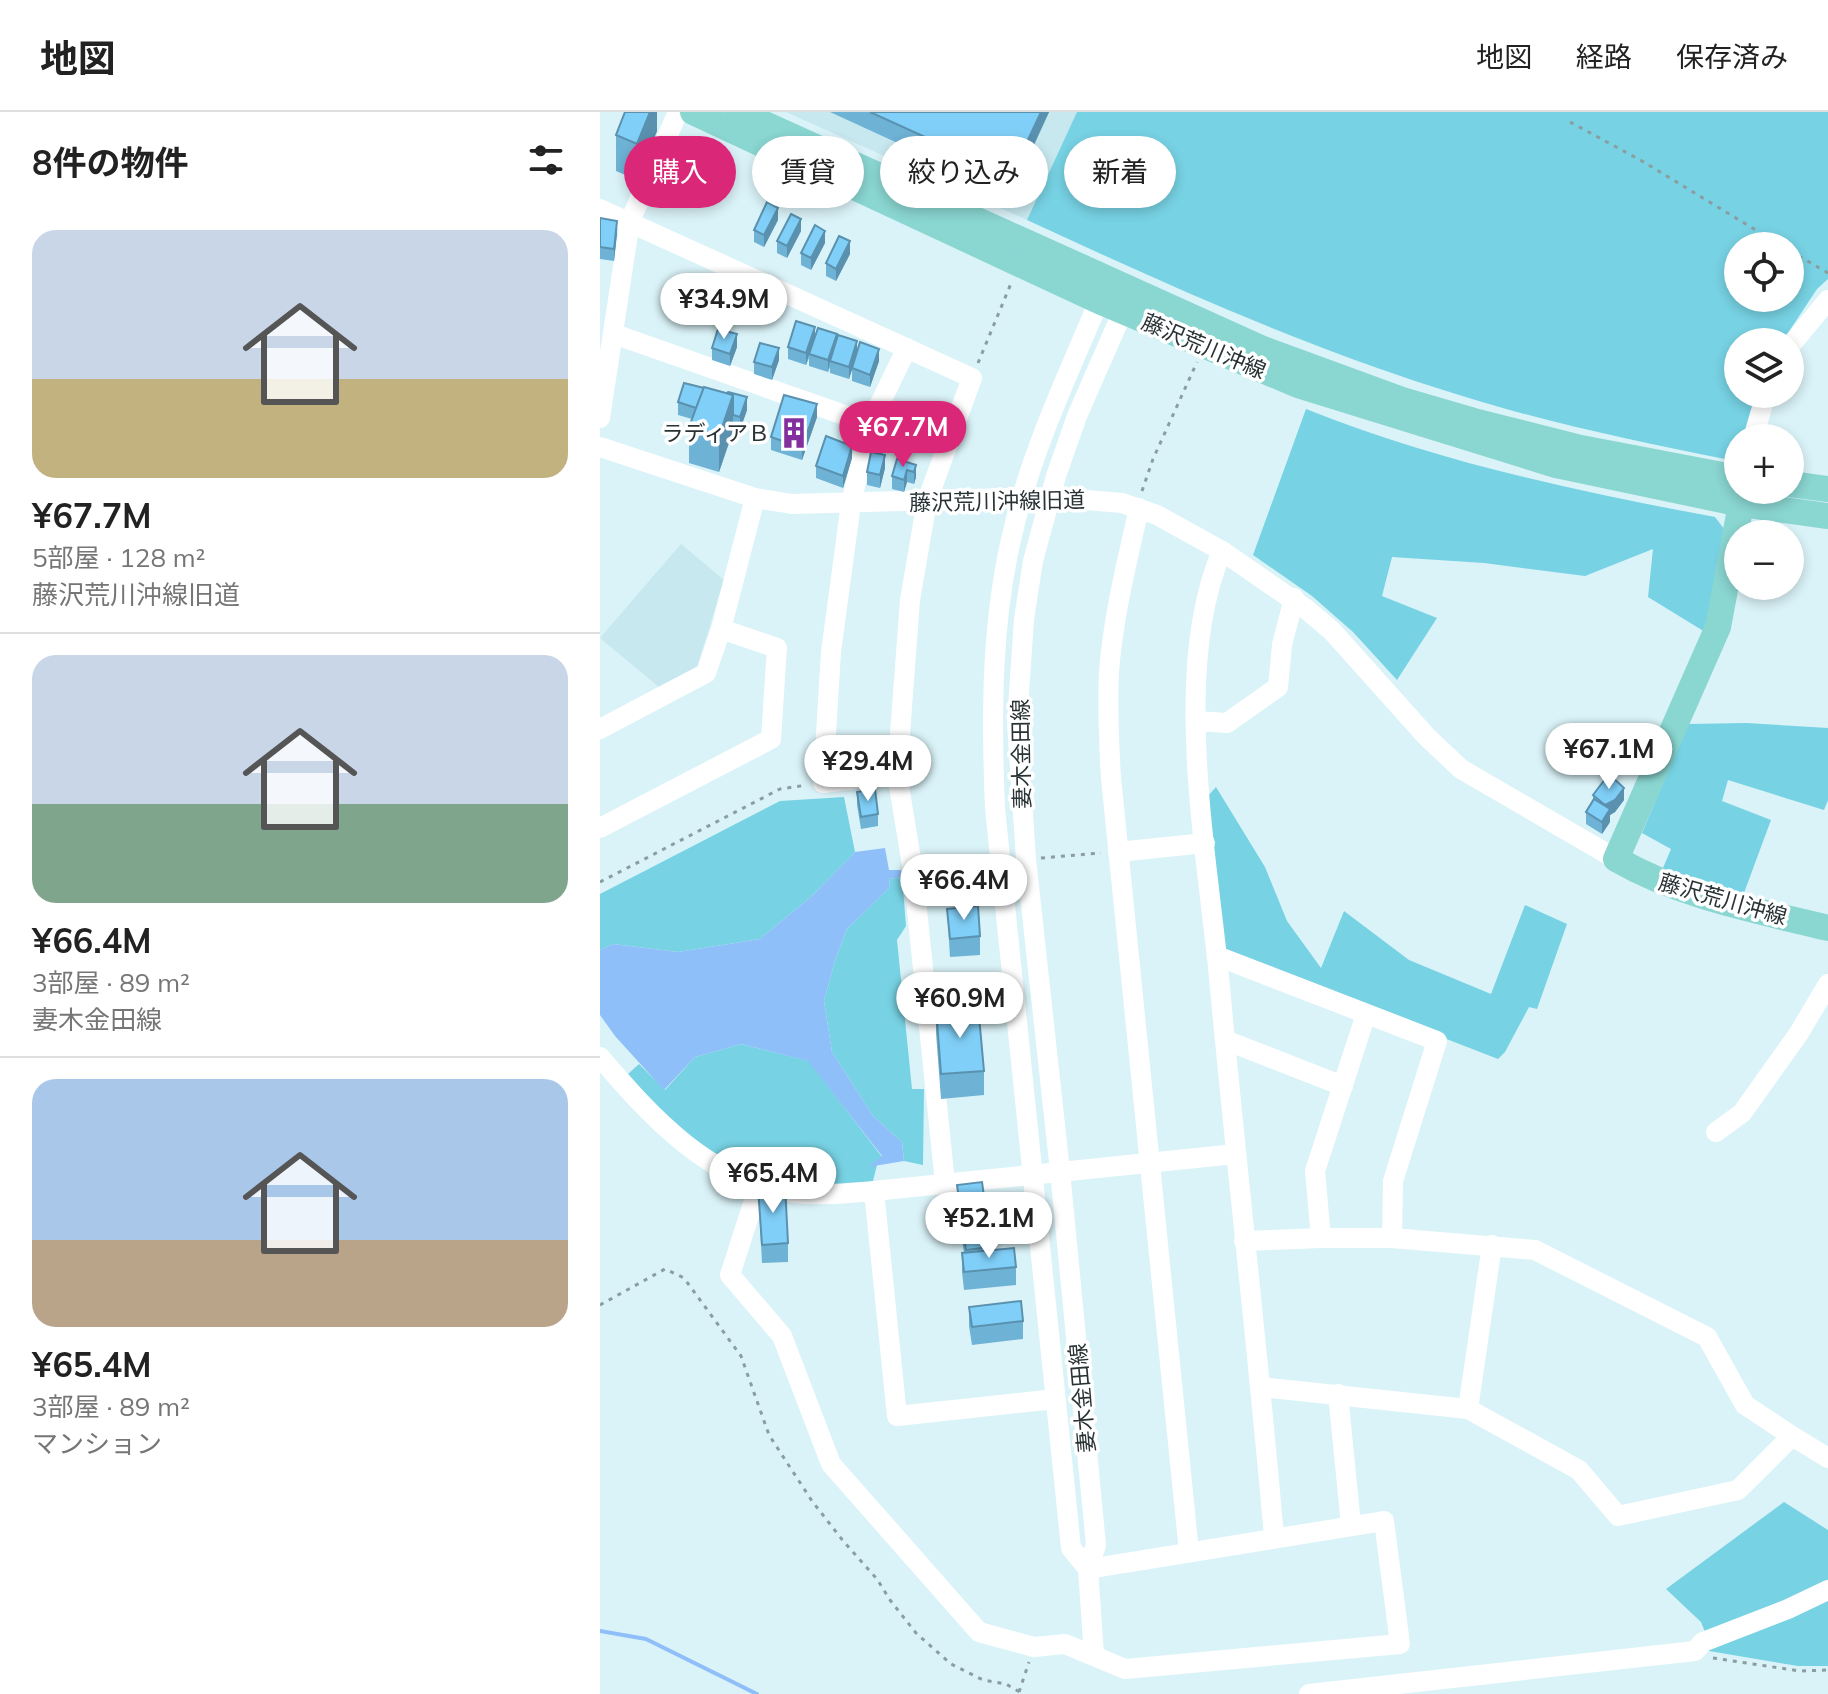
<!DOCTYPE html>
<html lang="ja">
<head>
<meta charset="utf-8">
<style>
  :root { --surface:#fff; --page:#f6f6f6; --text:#222; --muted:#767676; --line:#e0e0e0; --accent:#db2777 }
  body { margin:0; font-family:Mulish,"Noto Sans JP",sans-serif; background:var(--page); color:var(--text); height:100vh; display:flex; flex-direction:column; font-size:30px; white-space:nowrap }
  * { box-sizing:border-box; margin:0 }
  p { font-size:26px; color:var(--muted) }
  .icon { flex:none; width:44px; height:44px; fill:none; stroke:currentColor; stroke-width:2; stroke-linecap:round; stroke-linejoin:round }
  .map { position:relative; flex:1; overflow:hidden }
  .details { display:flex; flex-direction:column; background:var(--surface); width:600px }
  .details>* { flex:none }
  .banner { position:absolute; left:24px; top:24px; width:760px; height:72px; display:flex; gap:16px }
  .controls { position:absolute; left:1124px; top:120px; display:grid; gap:16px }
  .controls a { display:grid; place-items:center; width:80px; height:80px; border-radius:50%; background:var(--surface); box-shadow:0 4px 12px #0003; font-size:40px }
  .price { position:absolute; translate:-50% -68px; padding:0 18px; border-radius:28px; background:#fff; color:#222; font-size:26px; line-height:52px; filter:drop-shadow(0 2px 4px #0008) }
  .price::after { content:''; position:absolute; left:50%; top:48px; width:24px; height:18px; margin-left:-12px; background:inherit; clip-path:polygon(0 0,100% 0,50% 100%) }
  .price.selected { background:var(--accent); color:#fff }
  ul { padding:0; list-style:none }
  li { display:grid; align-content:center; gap:16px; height:424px; padding:0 32px }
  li+li { border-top:2px solid var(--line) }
  li span { display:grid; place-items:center; height:248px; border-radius:24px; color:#555 }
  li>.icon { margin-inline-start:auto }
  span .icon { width:144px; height:144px; fill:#fffc; stroke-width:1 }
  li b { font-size:34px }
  h2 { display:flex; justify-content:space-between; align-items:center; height:96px; padding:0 32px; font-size:34px }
  .tag { padding:0 28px; border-radius:36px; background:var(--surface); box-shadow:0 4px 12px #0003; font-size:28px; line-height:72px }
  .tag.selected { background:var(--accent); color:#fff }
  header { display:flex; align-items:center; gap:48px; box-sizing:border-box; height:112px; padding:0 40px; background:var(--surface); border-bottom:2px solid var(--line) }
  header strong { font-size:38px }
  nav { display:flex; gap:44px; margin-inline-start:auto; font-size:28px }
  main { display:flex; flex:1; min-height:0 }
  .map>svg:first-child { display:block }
  .built { fill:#c6e8ee }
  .green { fill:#77d2e3; fill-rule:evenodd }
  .water { fill:#8fbff9 }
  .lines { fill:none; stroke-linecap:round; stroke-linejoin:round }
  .stream { stroke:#8fbff9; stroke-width:4 }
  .path { stroke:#8b9da1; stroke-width:3; stroke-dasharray:4 6; stroke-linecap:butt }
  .minor { stroke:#fff; stroke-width:20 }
  .major { stroke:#8ad6d1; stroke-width:26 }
  .wall { fill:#6eb2d5 }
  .shaded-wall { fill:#5a91ae }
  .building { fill:#80cff8; stroke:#5a91ae; stroke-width:2 }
  .labels { text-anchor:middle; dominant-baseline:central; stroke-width:7; stroke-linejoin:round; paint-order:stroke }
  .street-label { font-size:22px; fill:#293234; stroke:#fff }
  .poi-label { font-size:22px; fill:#293234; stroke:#fff; text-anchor:end }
</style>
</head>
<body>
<header>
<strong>地図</strong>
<nav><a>地図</a><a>経路</a><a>保存済み</a></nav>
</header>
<main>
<section class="details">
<h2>8件の物件<svg class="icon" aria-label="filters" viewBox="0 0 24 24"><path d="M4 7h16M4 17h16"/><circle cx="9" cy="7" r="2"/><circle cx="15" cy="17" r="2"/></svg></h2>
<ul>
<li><span style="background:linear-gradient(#c9d6e8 60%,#c2b280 0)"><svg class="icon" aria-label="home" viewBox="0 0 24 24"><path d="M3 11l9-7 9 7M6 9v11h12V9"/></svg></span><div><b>¥67.7M</b><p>5部屋 · 128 m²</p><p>藤沢荒川沖線旧道</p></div></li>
<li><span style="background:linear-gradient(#c9d6e8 60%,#7fa58c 0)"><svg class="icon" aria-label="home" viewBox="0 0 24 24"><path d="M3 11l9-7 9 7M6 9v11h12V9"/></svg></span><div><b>¥66.4M</b><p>3部屋 · 89 m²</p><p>妻木金田線</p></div></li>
<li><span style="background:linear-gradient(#a9c7e8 65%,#b9a48a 0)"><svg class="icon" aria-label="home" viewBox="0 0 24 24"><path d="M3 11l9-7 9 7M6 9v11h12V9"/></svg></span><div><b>¥65.4M</b><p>3部屋 · 89 m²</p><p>マンション</p></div></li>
</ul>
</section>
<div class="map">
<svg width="1228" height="1582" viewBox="0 0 1228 1582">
  <rect width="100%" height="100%" fill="#daf3f8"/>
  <!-- built -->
  <g class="built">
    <path d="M186,0H477L427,108Z"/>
    <path d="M81,432L124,468L96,558L59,575L0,526Z"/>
  </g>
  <!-- green -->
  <g class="green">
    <path d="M477,0H1228V167L1217,177L1182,230H1138V282H1156L1144,326H1138V338L1125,347C1028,328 931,307 837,276C696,231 561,170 427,108ZM1138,134H1190V186H1138Z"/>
    <path d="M706,297C835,349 979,380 1115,405L1128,422L1105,520L1048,485L1053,437L985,464L884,451L792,445L782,484L837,506L797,568L753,520L712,484L653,443Z"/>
    <path d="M1146,611L1228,616V688L1224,698L1128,668L1122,689L1171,708L1144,781L1098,772L1063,756L1071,737L1042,721L1088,612Z"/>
    <path d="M616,675L665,755L687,809L721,856L744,799L809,848L891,882L925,793L967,812L937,897L929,895L905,940L898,947L625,841L607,685Z"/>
    <path d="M244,685L255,740L213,783L160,827L78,840L13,832L0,838V782L180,689Z"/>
    <path d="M302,765L306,814L297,828L312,977H324L323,1053L304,1049L302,1030L273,1004L232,940L224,889L235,848L247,817L290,775L289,767Z"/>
    <path d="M141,932L209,949L282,1045L270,1054L277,1053L273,1069C255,1075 237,1073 218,1073C124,1071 87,1029 28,962L39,952L65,978L95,945Z"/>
    <path d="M1184,1390L1228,1418V1472L1105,1520L1101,1510L1066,1477Z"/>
    <path d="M1228,1484V1554H1198L1109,1539L1106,1535Z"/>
  </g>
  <!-- water -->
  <path class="water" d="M285,736L289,758H301L302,765L289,767L290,775L247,817L235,848L224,889L232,940L273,1004L302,1030L304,1049L268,1055L282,1044L208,949L141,932L95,945L64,978L15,924L0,903V838L13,832L78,840L160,827L213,783L255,740Z"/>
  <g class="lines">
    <!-- stream -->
    <path class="stream" d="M0,1519L46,1527L157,1582"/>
    <!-- path -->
    <g class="path">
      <path d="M970,10L1042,49L1182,134"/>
      <path d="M1190,139L1228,161"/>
      <path d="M378,251L412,169"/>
      <path d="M542,379L553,347L597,250"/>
      <path d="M441,746L501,741"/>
      <path d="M329,757L385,751"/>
      <path d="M0,770L180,677L207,673"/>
      <path d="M0,1193L65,1157L84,1166L141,1244L169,1323L212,1389L244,1430L277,1467L290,1488L316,1521L351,1552L383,1568L406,1572L423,1582"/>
      <path d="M1113,1546L1200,1559L1228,1558"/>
      <path d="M419,1580L429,1550"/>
    </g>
    <!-- minor -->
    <g class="minor">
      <path d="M0,97L372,266L327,389L310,488L297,662L313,759L345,1071"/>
      <path d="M14,222L270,312"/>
      <path d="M1190,234L1228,188"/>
      <path d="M0,306L30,109L78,0"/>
      <path d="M1153,326L1166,282"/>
      <path d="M0,335L155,386L192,392L450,385L522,391L557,403L622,439L706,497L732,519L827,625L861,657L1016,747"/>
      <path d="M539,396C527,450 513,505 509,560C507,596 509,630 511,666L589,1440"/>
      <path d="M622,439C571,556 607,740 619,865C636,1052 658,1238 674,1425"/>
      <path d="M596,609L627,611L678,575L682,533L694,486"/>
      <path d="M0,617L106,561L121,517L155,386"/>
      <path d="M297,662L223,671L231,540L251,391L270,312L307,236"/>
      <path d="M0,716L171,627L177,536L121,517"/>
      <path d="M518,740L605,731"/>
      <path d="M617,844L837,929L793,1069L792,1126"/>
      <path d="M625,928L743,974"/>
      <path d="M0,945C51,1005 111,1071 194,1081C221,1084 247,1081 274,1079L635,1042"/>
      <path d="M1116,1020L1142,1001L1199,921L1228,872"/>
      <path d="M159,1073L130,1163L182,1224L231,1352L379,1520L434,1535L465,1532L525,1557L800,1532L784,1409L488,1457"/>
      <path d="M274,1079L297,1304L455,1287"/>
      <path d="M721,1126L715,1059L766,902"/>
      <path d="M644,1129L721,1126H792L935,1138L1107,1225L1145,1293L1192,1324L1138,1378L1018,1404L979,1358L868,1297L661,1275"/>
      <path d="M738,1282L751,1413"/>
      <path d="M868,1297L892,1133"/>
      <path d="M1192,1324L1228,1346"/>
      <path d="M488,1457L471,1436L395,696C391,600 391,504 415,411C434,334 468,262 499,189L520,174L523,199L477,304L456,364L433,449L424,507L417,611L426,747L460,1059L496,1433L488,1457L494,1543"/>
      <path d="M709,1582L1095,1539L1103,1530L1188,1497L1228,1478"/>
    </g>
    <!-- major -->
    <g class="major">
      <path d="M93,0L499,189L698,273L956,353L1141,392L1228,404"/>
      <path d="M138,0L663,237L802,288L874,309L981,336L1138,366"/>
      <path d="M1190,372L1228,377"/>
      <path d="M1141,392L1118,515L1016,747C1082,785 1155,798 1228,816"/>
    </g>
  </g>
  <!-- wall -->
  <g class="wall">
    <path d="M57,0V19L37,68L16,59V23Z"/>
    <path d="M230,0H449L411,83Z"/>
    <path d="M0,106L17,121L14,149L0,147Z"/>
    <path d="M178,108L164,135L154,130V118Z"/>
    <path d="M201,119L187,146L177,141V129Z"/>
    <path d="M225,131L211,158L201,153V141Z"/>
    <path d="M250,142L236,169L226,164V151Z"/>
    <path d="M215,223L237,228L257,240L279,249L270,275L252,269V258L249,267L230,261V255L228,260L209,254V246L206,253L188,247V235Z"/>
    <path d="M137,235L130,254L112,248V236Z"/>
    <path d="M179,248L172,268L154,262V250Z"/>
    <path d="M78,290L147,298L140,318L133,315V319L119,360L89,351V315L92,307L78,303Z"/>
    <path d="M217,305L202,348L171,338V325Z"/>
    <path d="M252,346L243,376L216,366V354Z"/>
    <path d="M316,353V365L314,372L307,370L304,380L292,377V364Z"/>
    <path d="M285,356L280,376L267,373V360Z"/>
    <path d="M257,680L278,702V714L261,717L257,693Z"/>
    <path d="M993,683L1024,688L1015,700L1010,703V710L1002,722L986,712V700L993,689Z"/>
    <path d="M347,797L380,824V843L350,845Z"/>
    <path d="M336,896L384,959V983L341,987L336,921Z"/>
    <path d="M357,1073L391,1135V1139L416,1155V1173L364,1178L362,1160V1141H364L357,1092Z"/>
    <path d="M158,1075L188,1131V1150L162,1151Z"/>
    <path d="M369,1195L423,1209V1227L372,1233L369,1214Z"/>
  </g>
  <!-- shaded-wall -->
  <g class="shaded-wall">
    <path d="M50,0H57V19L37,68V32Z"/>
    <path d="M441,0H449L411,83V64Z"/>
    <path d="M178,96V108L164,135V123Z"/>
    <path d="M201,107V119L187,146V134Z"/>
    <path d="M17,109V121L14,149V137Z"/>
    <path d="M225,119V131L211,158V146Z"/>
    <path d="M250,129V142L236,169V157Z"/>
    <path d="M215,215V227L209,242L206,253V241Z"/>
    <path d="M137,222V235L130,254V242Z"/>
    <path d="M237,222V234L230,249L228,260V248Z"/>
    <path d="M257,229V241L249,267V255Z"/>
    <path d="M179,236V248L172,268V255Z"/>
    <path d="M279,237V249L270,275V263Z"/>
    <path d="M133,283V319L119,360V324Z"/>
    <path d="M147,285V298L140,318V305Z"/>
    <path d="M217,292V305L202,348V336Z"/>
    <path d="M252,334V346L243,376V364Z"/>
    <path d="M285,343V356L280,376V363Z"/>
    <path d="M316,353V365L314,372V360Z"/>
    <path d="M307,358V370L304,380V368Z"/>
    <path d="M1024,676V688L1015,700L1010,703V710L1002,722V710L1005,705V693Z"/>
  </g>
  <!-- building -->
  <g class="building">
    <path d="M25,0H50L37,32L16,23Z"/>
    <path d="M270,0H441L411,64Z"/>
    <path d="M167,90L178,96L164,123L154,118Z"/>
    <path d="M191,102L201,107L187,134L177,129Z"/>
    <path d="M0,106L17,109L14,137L0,135Z"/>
    <path d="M215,113L225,119L211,146L201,141Z"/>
    <path d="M239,124L250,129L236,157L226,151Z"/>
    <path d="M196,209L215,215L206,241L188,235Z"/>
    <path d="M218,216L237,222L228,248L209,242Z"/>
    <path d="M118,217L137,222L130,242L112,236Z"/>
    <path d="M238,223L257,229L249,255L230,249Z"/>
    <path d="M260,230L279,237L270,263L252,256Z"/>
    <path d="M160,231L179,236L172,255L154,250Z"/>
    <path d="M84,271L104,276L96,296L78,290Z"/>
    <path d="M104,275L133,283L119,324L89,315Z"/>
    <path d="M128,280L147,285L140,305L133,303V283L127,281Z"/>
    <path d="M184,283L217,292L202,336L171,325Z"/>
    <path d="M226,324L252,334L243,364L216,354Z"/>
    <path d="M271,340L285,343L280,363L267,360Z"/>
    <path d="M297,347L316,353L314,360L307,358L304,368L292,364Z"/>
    <path d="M1009,662L1024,676L1015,688L1005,693L993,683Z"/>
    <path d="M275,677L278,702L261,705L257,680Z"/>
    <path d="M994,687L1010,697L1002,710L986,700Z"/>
    <path d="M378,794L380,824L350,827L347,797Z"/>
    <path d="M378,893L384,959L341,962L336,896Z"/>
    <path d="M382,1070L391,1135L366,1138L357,1073Z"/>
    <path d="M185,1073L188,1131L162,1133L158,1075Z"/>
    <path d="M414,1136L416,1155L364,1160L362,1141Z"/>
    <path d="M421,1189L423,1209L372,1215L369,1195Z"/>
  </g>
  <!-- icons -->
  <defs>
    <symbol id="building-bare" viewBox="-9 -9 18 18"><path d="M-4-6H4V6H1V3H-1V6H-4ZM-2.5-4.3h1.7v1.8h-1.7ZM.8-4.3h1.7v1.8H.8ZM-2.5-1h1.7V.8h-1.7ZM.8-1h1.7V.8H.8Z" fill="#842f9e" stroke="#fff" stroke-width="2.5" paint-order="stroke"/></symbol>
  </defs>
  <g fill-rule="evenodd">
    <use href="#building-bare" x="172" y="299" width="44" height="44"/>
  </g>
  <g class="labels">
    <!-- street labels -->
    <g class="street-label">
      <text transform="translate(604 234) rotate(23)">藤沢荒川沖線</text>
      <text transform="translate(397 389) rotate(-1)">藤沢荒川沖線旧道</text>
      <text transform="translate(421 642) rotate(-91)">妻木金田線</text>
      <text transform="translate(1123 787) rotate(16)">藤沢荒川沖線</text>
      <text transform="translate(482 1286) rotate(-95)">妻木金田線</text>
    </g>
    <!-- poi labels -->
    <g class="poi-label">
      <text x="170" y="321">ラディアＢ</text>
    </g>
  </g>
</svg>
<div class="controls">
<a><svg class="icon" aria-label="locate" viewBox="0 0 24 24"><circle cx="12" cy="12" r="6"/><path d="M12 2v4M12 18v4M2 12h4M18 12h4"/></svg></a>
<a><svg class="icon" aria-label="layers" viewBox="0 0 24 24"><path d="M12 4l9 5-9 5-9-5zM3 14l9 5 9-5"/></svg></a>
<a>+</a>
<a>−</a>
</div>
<b class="price" style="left:124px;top:229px">¥34.9M</b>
<b class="price selected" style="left:303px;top:357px">¥67.7M</b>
<b class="price" style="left:1009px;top:679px">¥67.1M</b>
<b class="price" style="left:268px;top:691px">¥29.4M</b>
<b class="price" style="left:364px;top:810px">¥66.4M</b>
<b class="price" style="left:360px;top:928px">¥60.9M</b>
<b class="price" style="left:173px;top:1103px">¥65.4M</b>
<b class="price" style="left:389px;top:1148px">¥52.1M</b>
<div class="banner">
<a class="tag selected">購入</a>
<a class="tag">賃貸</a>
<a class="tag">絞り込み</a>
<a class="tag">新着</a>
</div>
</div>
</main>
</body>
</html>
